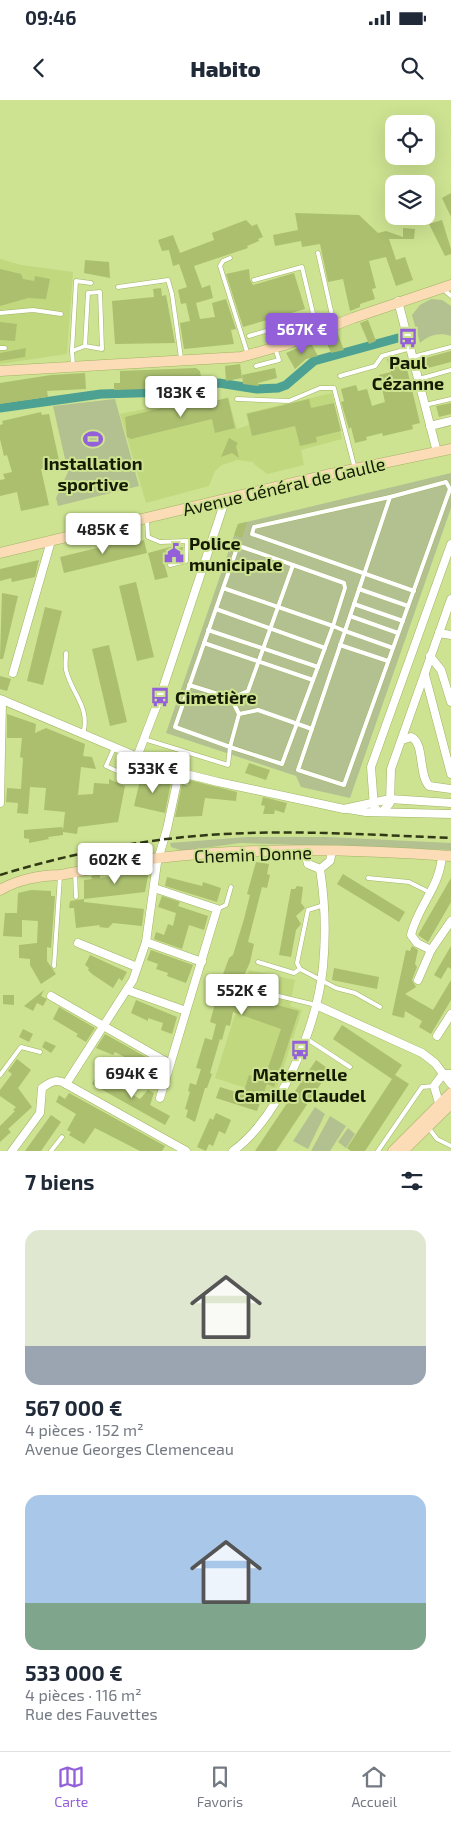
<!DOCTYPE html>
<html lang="fr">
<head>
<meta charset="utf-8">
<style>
  :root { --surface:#fff; --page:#f2f2f3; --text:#1f2937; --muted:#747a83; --line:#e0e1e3; --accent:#9360d9 }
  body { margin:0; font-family:"Exo 2",sans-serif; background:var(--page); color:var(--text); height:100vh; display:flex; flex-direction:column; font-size:19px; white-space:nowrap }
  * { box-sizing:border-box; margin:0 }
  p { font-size:16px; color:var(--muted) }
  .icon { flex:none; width:28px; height:28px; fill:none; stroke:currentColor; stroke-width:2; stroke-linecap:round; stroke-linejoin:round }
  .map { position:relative; height:1051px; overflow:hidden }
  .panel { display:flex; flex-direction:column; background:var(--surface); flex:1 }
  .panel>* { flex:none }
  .tools { position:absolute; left:385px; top:15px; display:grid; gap:10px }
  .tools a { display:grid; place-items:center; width:50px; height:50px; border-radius:10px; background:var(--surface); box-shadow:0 5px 20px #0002; font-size:25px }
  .price { position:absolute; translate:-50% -42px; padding:0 11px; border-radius:5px; background:#fff; color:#222; font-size:16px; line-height:32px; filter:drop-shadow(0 1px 2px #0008) }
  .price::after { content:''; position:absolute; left:50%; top:30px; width:15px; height:11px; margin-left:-8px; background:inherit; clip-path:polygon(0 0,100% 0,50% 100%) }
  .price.selected { background:var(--accent); color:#fff }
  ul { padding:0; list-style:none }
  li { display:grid; align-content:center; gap:10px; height:265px; padding:0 25px }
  li span { display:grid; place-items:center; height:155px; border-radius:15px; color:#555 }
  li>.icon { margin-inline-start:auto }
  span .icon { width:90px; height:90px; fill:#fffc; stroke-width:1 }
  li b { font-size:21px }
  h2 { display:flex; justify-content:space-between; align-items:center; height:60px; padding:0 25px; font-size:21px }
  .status { display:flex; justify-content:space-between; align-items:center; height:35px; padding:0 25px; background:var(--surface); direction:ltr }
  .status svg { height:14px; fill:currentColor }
  header { display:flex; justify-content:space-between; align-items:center; height:65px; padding:0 25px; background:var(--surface); font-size:22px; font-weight:800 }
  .tabs { display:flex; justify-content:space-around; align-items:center; height:70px; border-top:1px solid var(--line); background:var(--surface); font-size:14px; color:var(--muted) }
  .tabs a { display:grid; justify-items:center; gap:2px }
  .tabs .selected { color:var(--accent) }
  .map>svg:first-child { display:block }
  .built { fill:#c1d87f }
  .green { fill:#b3c190 }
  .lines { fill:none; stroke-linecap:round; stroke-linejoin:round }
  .canal { stroke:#4da192; stroke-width:9 }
  .building { fill:#abbf6f }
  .lane-casing { stroke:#a0b464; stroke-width:5 }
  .street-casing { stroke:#a0b464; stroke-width:9 }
  .secondary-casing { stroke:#a0b464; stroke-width:11 }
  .lane { stroke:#fff; stroke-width:4 }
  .street { stroke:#fff; stroke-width:8 }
  .secondary { stroke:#fcdcb7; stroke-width:10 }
  .rail { stroke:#303815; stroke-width:2.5; stroke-dasharray:8 4; stroke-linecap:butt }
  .labels { text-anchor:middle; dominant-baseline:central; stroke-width:4; stroke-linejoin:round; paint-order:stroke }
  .poi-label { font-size:18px; font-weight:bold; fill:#151b00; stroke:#cde391 }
  .street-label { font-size:18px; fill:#151b00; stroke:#cde391 }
</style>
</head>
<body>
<div class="status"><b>09:46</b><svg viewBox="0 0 49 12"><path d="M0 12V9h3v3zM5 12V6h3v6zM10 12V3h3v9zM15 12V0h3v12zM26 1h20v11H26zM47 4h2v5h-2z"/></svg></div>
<header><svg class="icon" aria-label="back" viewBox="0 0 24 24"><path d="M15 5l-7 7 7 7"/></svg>Habito<svg class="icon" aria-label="search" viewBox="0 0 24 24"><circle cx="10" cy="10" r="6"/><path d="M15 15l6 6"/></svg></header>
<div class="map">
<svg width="451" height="1051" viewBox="0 0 451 1051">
  <rect width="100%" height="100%" fill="#cde391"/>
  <!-- built -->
  <g class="built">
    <path d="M0,159L21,165L73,172L67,254L0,264Z"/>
    <path d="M332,293L342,339L301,350L304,365L267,374L253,363L257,356L256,352L257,356L253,362L237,360L222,365L215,371L209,386L146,403L120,314L195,299L197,306L228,297L237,329L249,325L246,313Z"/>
    <path d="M249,870L295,880L290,906L302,910L274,997L215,978Z"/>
  </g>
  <!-- green -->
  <g class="green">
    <path d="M431,199L442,200L451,206V236C439,232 429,235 420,243L412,215L420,205Z"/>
    <path d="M115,299L139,386L58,406L56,398L68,372L53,306Z"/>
    <path d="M451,373V408L350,698L301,687L296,676L166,633L238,424Z"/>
    <path d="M247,737H327L451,743V750L240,743L183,751L171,747L170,743Z"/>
    <path d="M315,1007L325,1014L308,1049L293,1041Z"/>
    <path d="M330,1016L346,1026L330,1051H311Z"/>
    <path d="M348,1028L355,1034L346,1048L338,1042Z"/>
  </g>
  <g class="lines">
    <!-- canal -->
    <path class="canal" d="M0,308L101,294L169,292L219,283L257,289L278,288L286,285L314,261L398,238"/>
  </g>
  <!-- building -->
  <g class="building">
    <path d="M451,93V117L442,98Z"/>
    <path d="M295,113L359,115L378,133L386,131L403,137V128L415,129L414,139H389L396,160L405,157L413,180L396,186L386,157L369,161L376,188L372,189L375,199L360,204V207L350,211L343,179L328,182L320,144L302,147L301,141L275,146L273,135L298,130Z"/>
    <path d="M246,120L252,126L257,124L263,137L258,139L259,141L247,146L248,148L194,166L202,188L210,185L213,198L196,203L200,219L215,217L212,203L226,199L236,229L231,230L234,244L184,249L180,223L190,221L186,203L181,204L178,190L187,187L179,164L173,166L169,150L162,151L158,140L173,135L180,153L214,140L212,133Z"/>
    <path d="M442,120L451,149V154L445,156L429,124Z"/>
    <path d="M85,160L109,162L110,178L84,173Z"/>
    <path d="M0,169L21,174L23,179L34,181L35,176L50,179L46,199L28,198L0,206Z"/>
    <path d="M249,169L250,180L253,185L294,173L305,209L243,227L226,174Z"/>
    <path d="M161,188L162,196L166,195L175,243L115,244L112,201L154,197L153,189Z"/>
    <path d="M368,220L376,241L369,244L360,223Z"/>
    <path d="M0,222L17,224L15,241L0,240Z"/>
    <path d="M337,232L344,250L331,253L324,237Z"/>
    <path d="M309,243L312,245L318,256L306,259L295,269L286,253Z"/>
    <path d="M26,248L25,257L0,261V253Z"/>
    <path d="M451,251V262L424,269L422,259Z"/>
    <path d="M399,256L403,270L407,269L420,323L412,325L413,329L383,336L382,333L366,337L367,340L355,343L351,327L349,329L341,302L344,301L341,289L356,285L358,291L367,289L372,306L385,302L379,275L391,272L387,259Z"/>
    <path d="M240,264L242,278L226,281L225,266Z"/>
    <path d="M196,268L200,271L201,276L193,284L174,288L114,290V283H120V271Z"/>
    <path d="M275,268L277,278L258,283L259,286L243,284L242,275Z"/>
    <path d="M85,273L86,289L47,291L48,297L0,304V283L51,275Z"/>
    <path d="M228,298L235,328L215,333L212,319L143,336L131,339L127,337L125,317L194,300L196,305Z"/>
    <path d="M309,299L311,308L334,303L341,331L316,337L317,342L300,346L295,326L252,336L247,314Z"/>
    <path d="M451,303V314L439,317L436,306Z"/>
    <path d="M41,312L42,315L49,314L60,365L41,369L49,405L21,411L17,392L0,396V380L5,379L3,374L12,372L7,355L4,356L0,339V325L3,324L2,321Z"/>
    <path d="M229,338L238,343L236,346L239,358L232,353L221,357Z"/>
    <path d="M247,422L242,438L234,435L238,424Z"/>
    <path d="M138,438L139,441L144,440L147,453L64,473L60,457Z"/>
    <path d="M178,445L179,447H183L181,458L164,463L168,477L155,480L148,453Z"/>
    <path d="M39,460L35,477L12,482L11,478L0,481V469Z"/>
    <path d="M136,482L154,557L137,561L119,486Z"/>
    <path d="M2,493L18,496L3,559H0Z"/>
    <path d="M45,507L62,511L43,585L27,581Z"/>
    <path d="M109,545L127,622L110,626L92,549Z"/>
    <path d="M0,576L11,579L7,591L0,589Z"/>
    <path d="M7,614L36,624L35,633L46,628L85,644L83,656L92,657L96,669L81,667L78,695L93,694L94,683L109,684V679L125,686L118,722L78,727L77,734L63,732V735L48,737L49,739L29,743V739L24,738V730L62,727L63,730L65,712L44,710L46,688L30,687L28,714L17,713L18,703L6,702L7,688L21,689L23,658L20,657L22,638H7Z"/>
    <path d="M249,663L270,670L266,680L245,673Z"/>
    <path d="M141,676L171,682L165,713L134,706Z"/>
    <path d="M189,680L237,692L236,701L205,698L202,716L175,717L182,684L188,685Z"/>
    <path d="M263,697L287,703L284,713L275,710L274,714H263L265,706L261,705Z"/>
    <path d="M256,762L269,764L267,774L270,775L267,788L262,787L248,842L254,844L250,862L236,895L266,905V902L299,911L274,987L267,984L257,1011L216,998L220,987L243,994L249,975L264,980L281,929L233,912L230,926L226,925L222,940L220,939L210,973L212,974L207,988H205L195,1022L186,1017L188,1010L185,1009L190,992L188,991L190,983L196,985L201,969L196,968L205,938L212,940L216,924L210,922L217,896H215L229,858L233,855L244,819L250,795L247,794Z"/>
    <path d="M149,771L145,792L84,799V780L92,779L91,776L100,774V778Z"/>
    <path d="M343,774L405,812L399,822L337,784Z"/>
    <path d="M167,777L202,786L203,782L221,788L217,802L165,786Z"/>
    <path d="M451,778V802L428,842L418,835Z"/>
    <path d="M297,786L303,787L301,803L305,808L296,816L301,824L296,830L291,857L279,855L291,789H295Z"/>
    <path d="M31,790L51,791V796H55L51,848L47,847V861L56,874L41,884L30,865V859L19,858V845L37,843L38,821L22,820V837L3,836L5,813H17L18,793Z"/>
    <path d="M162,796L180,802L178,806L208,816L204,830L189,825L182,849L154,839L156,832L164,835L168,824L173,826L176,813L158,807Z"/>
    <path d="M84,799V802L144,809L142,826L113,823L108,828L99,827L100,825L76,828L74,808H69L70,801Z"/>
    <path d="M412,846L418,850L415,864L417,867L412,880L416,887L405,894L433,910L451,880V900L431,934L419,927L422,921L405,911L404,918L392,915L406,850L410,851Z"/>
    <path d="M451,846V869L448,867L441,879L434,875Z"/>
    <path d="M151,850L193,865L186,883L167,876L168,873L156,869L158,864L147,860Z"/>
    <path d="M90,855L127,872L122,881L119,878L113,888L92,874L88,870L89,868L85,865Z"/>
    <path d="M334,868L379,877L377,889L332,880Z"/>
    <path d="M262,876L272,879L268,888L259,885Z"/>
    <path d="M44,890L41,896L47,899L43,906L37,903L33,911L24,906Z"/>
    <path d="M3,895H14V905L3,904Z"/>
    <path d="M136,900L177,917L172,934L161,930L163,923L148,918V921L131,913Z"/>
    <path d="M59,907L95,928L86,942L76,936L78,934L53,919Z"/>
    <path d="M342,925L402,965L395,975L409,984L365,1051H351L347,1048L392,979L333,939Z"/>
    <path d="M23,929L33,934L29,942L19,937Z"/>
    <path d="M105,934L162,966L152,983L141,976L143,972L130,964L132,961L115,952L113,955L96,948Z"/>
    <path d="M45,941L56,946L51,953L42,947Z"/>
    <path d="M17,959L31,970L18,988L32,1007L8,1029L11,1032L0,1042V1026L15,1011L13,1010L16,1007L0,996V990L12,974L8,971Z"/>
    <path d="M316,960L330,970L276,1051H255Z"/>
    <path d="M97,974L140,999L148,990L154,993L150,1005L170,1016L165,1025L92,984Z"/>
    <path d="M69,993L165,1046L162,1051H140L95,1028L84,1044L69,1035L71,1032L67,1030L76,1014L56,1002L59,995L65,999Z"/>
    <path d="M216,1013L231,1020L225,1034L219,1031L213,1046L209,1044L206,1051L197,1047L210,1018L213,1020Z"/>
    <path d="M51,1015L61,1022L41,1051H25Z"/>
  </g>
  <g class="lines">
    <defs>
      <g id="lane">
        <path d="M318,153L334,224"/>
        <path d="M230,158L223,161L220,166L248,255"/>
        <path d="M254,180L302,167L317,230"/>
        <path d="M118,187L168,180L172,194L181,258"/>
        <path d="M443,189L451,196"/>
        <path d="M0,213L33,210L61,214"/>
        <path d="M249,236L313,217"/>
        <path d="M0,248H5"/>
        <path d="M72,251L76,181L91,183"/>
        <path d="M413,257L451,247"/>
        <path d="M73,265L72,251L85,246L88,193L100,192L102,249L85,246"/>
        <path d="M256,266L279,260L275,248"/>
        <path d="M340,276L375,266L382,256L411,248"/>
        <path d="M419,279L451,270"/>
        <path d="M237,299L289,301L320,288H334L355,369"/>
        <path d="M425,305L451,299"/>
        <path d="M390,397L254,427L252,434L414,491"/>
        <path d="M147,420L148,437L160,442L187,441L186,461L170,465"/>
        <path d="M223,488L333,526L345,488L344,483L242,447L237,448L175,627L230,647L239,614L231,598"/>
        <path d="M359,489L408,506"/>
        <path d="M354,504L403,521"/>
        <path d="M216,509L325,548"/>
        <path d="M350,516L398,533"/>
        <path d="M208,530L318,567"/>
        <path d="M204,543L313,580"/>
        <path d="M340,545L388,561"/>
        <path d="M66,553C66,559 65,565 66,570C71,593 91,607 83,634"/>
        <path d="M189,585L231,598L248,591L293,465"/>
        <path d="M239,614L258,610L312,629"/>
        <path d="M144,639L228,665L230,647L282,664L333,526L345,531L390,397L446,382L450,389L344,685L298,670L345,531L393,548"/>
        <path d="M114,648L106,666L128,676"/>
        <path d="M75,772L76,797"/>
        <path d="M368,778L409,782L429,792"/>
        <path d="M324,805L308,810L297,863L300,869L336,888L355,893L380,907"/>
        <path d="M217,809L226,805L231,787"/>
        <path d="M258,862L294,873L300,869"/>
        <path d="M54,866L60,776"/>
        <path d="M250,889L316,905"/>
        <path d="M307,939L350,967"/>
        <path d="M0,975L21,947L40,952"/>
        <path d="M428,1027L437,1039L451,1046"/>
        <path d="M51,1051L62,1037"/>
        <path d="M378,1051L422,987L434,986"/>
      </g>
      <g id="street">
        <path d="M398,201L437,352"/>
        <path d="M430,326L451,321"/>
        <path d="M439,533L451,535"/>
        <path d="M430,556L441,570L451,602"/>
        <path d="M13,573L51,441"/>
        <path d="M425,575L451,674"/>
        <path d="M0,599L166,669L218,682L344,709L390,699L451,703"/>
        <path d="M402,640L411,637C425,643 418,674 429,686L451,689"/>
        <path d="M137,657L160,597L223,407V399"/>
        <path d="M179,673L167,729L157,763L146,842L133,880L66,984L186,1051"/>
        <path d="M0,703L2,600"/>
        <path d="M348,709L366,712L451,714"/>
        <path d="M379,712L374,707L371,667L451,444"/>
        <path d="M382,712L390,703L391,669L451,499"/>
        <path d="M305,752L308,764L320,769L330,761L332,751"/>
        <path d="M442,755C440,788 418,805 411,835L417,843L431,850L451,821"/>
        <path d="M154,788L217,809L160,998"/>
        <path d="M146,842L202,862"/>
        <path d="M78,843L137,867"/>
        <path d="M418,880L431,850"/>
        <path d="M127,890L186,911"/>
        <path d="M51,896L170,964"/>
        <path d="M316,905L422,953L435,963L451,984"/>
        <path d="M437,936L451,914"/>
        <path d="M441,1010L434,986L443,974H451"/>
        <path d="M12,1051L40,1013L42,988C50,982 57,978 66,984"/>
        <path d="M233,1051C281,1016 317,925 323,867C326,835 325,801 320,769"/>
      </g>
      <g id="secondary">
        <path d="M0,271L241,257L284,245L353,218L451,185"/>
        <path d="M0,453L326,375L451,349"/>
        <path d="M0,790C17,780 40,775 60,775C92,769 125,762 158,758C254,747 354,749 451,756"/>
        <path d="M393,1051L451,993"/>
        <path d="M403,1051L451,1004"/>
      </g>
    </defs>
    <!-- lane casing -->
    <use href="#lane" class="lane-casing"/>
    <!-- street casing -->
    <use href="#street" class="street-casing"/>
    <!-- secondary casing -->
    <use href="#secondary" class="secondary-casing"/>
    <!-- lane -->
    <use href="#lane" class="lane"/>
    <!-- street -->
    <use href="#street" class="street"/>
    <!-- secondary -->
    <use href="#secondary" class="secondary"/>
    <!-- rail -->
    <path class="rail" d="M0,775C52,759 105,747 159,740C256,727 354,734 451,738"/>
  </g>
  <!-- icons -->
  <defs>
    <symbol id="bus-bare" viewBox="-9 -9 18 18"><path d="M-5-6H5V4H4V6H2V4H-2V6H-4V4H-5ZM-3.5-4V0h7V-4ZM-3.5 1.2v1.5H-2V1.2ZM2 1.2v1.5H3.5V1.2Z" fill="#9360d9" stroke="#cde391" stroke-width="2.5" paint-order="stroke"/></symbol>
    <symbol id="stadium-bare" viewBox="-9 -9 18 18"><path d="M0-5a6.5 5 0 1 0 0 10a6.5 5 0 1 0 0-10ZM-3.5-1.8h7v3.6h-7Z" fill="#9360d9" stroke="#cde391" stroke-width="2.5" paint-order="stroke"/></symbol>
    <symbol id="civic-bare" viewBox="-9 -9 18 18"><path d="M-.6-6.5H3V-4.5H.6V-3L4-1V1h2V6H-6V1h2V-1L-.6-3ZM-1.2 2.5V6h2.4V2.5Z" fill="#9360d9" stroke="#cde391" stroke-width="2.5" paint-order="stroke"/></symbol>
  </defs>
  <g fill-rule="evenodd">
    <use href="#bus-bare" x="394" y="224" width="28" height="28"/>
    <use href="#stadium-bare" x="79" y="325" width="28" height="28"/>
    <use href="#civic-bare" x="160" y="439" width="28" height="28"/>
    <use href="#bus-bare" x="146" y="583" width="28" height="28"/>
    <use href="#bus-bare" x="286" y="936" width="28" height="28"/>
  </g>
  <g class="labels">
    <!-- poi labels -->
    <g class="poi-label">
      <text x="408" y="262">Paul<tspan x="408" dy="21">Cézanne</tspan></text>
      <text x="93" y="363">Installation<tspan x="93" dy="21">sportive</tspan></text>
      <text x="189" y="443" text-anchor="start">Police<tspan x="189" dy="21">municipale</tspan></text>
      <text x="175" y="597" text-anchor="start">Cimetière</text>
      <text x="300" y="974">Maternelle<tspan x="300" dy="21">Camille Claudel</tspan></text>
    </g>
    <!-- street labels -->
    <g class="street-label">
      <text transform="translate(284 386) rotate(-13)">Avenue Général de Gaulle</text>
      <text transform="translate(253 754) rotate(-2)">Chemin Donne</text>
    </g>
  </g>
</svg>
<div class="tools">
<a><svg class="icon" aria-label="locate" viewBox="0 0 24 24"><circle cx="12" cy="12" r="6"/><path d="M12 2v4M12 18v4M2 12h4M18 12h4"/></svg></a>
<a><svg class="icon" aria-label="layers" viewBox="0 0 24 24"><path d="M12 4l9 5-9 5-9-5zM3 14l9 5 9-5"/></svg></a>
</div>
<b class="price selected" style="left:302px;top:255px">567K €</b>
<b class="price" style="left:181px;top:318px">183K €</b>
<b class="price" style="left:103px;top:455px">485K €</b>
<b class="price" style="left:153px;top:694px">533K €</b>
<b class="price" style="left:115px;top:785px">602K €</b>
<b class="price" style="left:242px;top:916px">552K €</b>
<b class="price" style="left:132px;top:999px">694K €</b>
</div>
<section class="panel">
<h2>7 biens<svg class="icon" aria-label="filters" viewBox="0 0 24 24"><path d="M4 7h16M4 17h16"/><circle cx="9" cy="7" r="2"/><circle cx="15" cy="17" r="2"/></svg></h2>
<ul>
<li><span style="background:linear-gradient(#dfe7d0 75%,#9aa5b1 0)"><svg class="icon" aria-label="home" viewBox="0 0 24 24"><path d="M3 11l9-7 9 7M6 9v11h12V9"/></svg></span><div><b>567 000 €</b><p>4 pièces · 152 m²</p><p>Avenue Georges Clemenceau</p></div></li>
<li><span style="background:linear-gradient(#a9c7e8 70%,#7fa58c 0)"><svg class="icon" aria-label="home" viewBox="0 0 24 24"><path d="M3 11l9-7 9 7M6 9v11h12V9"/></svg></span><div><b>533 000 €</b><p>4 pièces · 116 m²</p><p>Rue des Fauvettes</p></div></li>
</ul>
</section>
<nav class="tabs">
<a class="selected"><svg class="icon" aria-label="map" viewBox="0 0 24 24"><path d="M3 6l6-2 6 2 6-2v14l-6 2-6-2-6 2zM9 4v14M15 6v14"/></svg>Carte</a>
<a><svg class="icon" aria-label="saved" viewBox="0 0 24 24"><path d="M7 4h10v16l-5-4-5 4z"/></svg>Favoris</a>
<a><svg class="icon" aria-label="home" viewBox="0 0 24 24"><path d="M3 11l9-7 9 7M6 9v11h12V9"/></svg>Accueil</a>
</nav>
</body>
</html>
